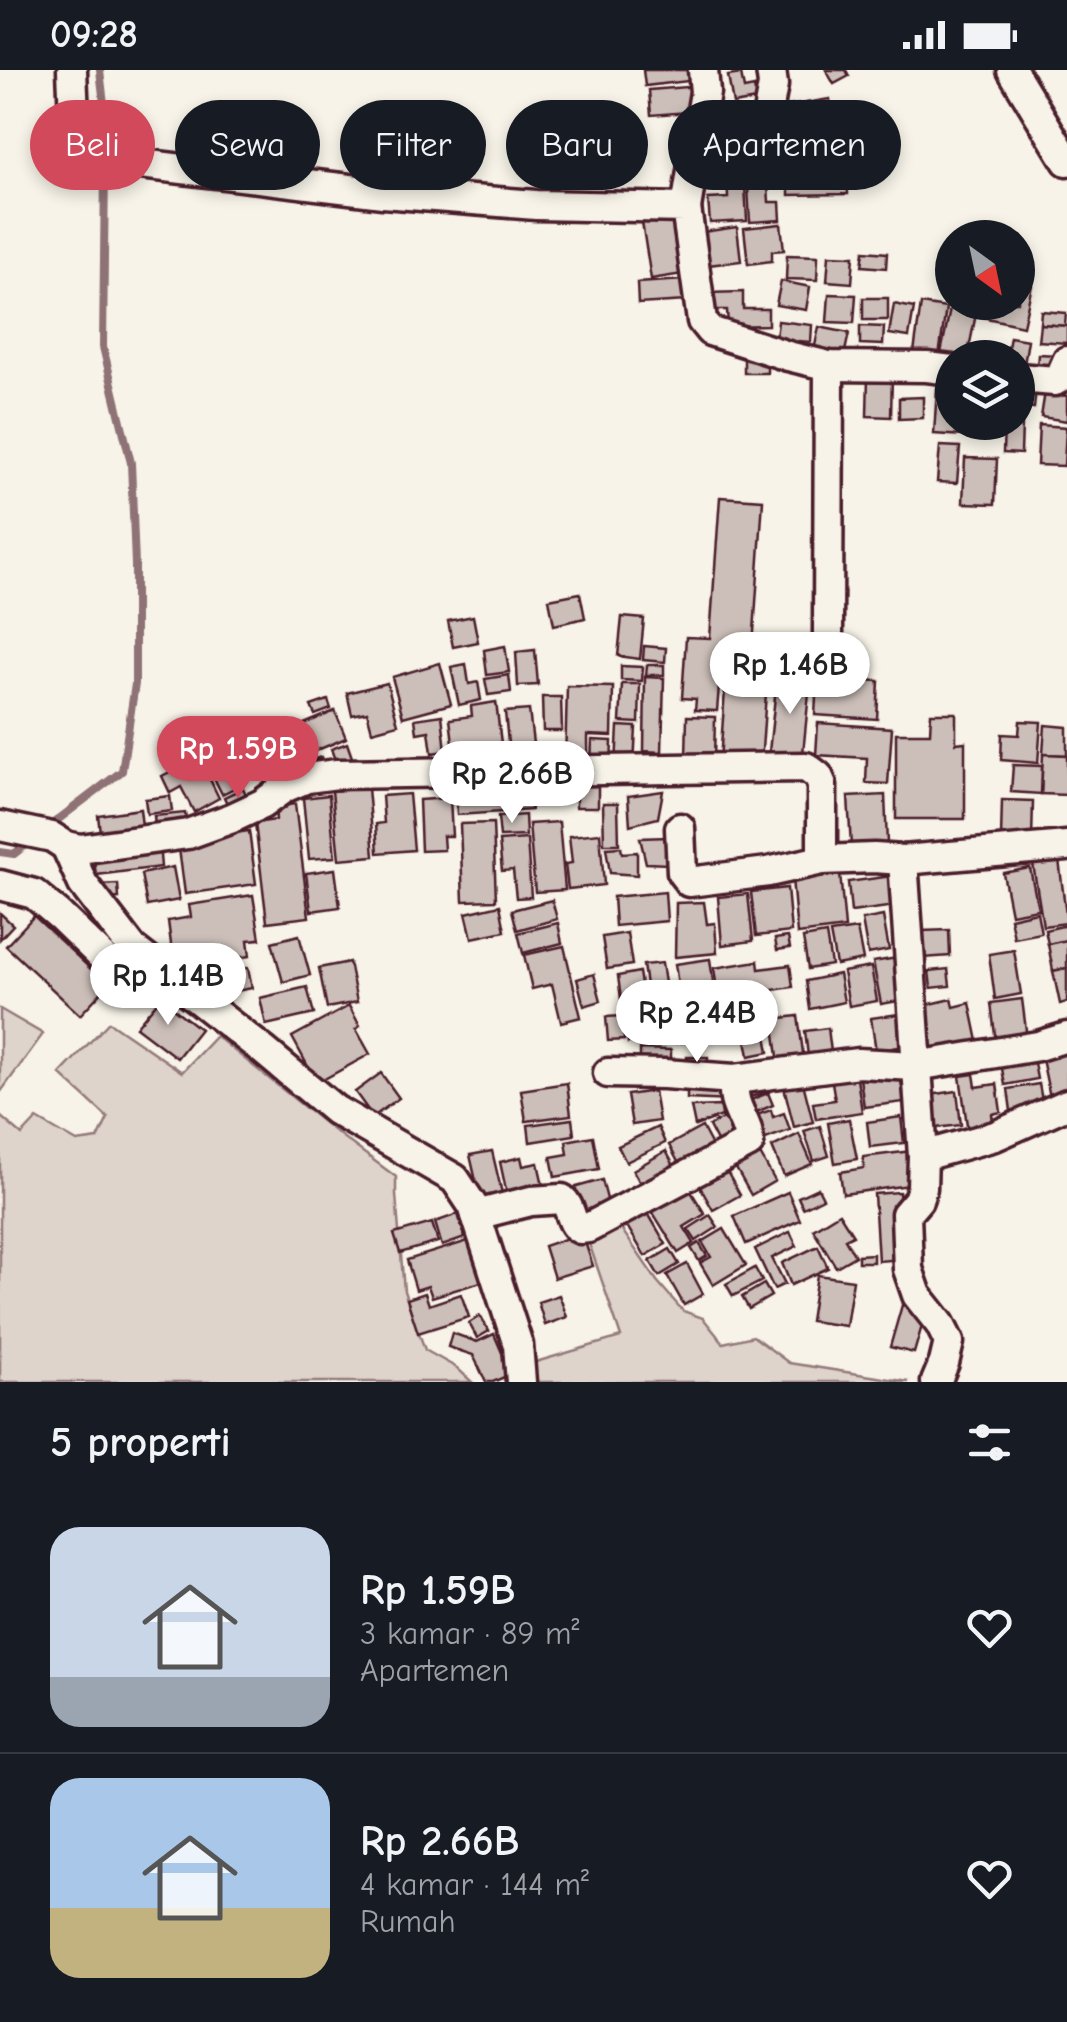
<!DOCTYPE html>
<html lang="id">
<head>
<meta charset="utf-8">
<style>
  :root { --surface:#171b24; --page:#242831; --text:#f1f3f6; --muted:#9ea1a6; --line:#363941; --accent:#d1495b }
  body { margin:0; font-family:"Comic Neue",sans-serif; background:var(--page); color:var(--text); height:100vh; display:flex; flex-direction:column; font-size:38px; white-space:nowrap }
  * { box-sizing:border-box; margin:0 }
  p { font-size:32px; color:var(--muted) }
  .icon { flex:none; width:55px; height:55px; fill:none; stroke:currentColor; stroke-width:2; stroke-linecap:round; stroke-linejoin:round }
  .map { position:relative; height:1312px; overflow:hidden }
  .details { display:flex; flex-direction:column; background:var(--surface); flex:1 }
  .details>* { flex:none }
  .banner { position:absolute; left:30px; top:30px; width:1008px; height:90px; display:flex; gap:20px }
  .needle { width:65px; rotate:147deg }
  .fabs { position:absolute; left:935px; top:150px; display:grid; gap:20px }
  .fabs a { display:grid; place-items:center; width:100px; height:100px; border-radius:50%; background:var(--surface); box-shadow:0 5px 15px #0003; font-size:50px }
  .price { position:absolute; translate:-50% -85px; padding:0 22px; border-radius:35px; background:#fff; color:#222; font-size:32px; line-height:65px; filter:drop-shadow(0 2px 5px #0008) }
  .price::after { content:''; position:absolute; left:50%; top:60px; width:30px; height:22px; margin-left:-15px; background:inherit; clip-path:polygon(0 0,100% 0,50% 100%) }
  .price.selected { background:var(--accent); color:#fff }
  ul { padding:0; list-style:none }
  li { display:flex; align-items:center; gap:30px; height:250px; padding:0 50px }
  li+li { border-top:2px solid var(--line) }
  li span { display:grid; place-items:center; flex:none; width:280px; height:200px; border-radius:30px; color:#555 }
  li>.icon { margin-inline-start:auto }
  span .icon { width:120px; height:120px; fill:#fffc; stroke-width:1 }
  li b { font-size:42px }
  h2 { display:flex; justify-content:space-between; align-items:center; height:120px; padding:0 50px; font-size:42px }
  .pill { padding:0 35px; border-radius:45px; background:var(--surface); box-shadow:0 5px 15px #0003; font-size:35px; line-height:90px }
  .pill.selected { background:var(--accent); color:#fff }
  .status { display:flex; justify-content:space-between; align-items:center; height:70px; padding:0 50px; background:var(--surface); direction:ltr }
  .status svg { height:28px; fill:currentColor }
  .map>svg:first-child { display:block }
  .green { fill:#ded4cc; stroke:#947a7c; stroke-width:2.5 }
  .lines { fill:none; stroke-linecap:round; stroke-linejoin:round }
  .stream { stroke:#8e7275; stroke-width:8 }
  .building { fill:#ccbfb9; stroke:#4a1f2b; stroke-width:2.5 }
  .minor-casing { stroke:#4a1f2b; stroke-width:35 }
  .minor { stroke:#f7f3e8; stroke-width:28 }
</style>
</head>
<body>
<div class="status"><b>09:28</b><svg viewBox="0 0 49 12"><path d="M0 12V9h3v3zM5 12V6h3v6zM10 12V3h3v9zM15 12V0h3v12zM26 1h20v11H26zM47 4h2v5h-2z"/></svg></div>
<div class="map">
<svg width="1067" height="1312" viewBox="0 0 1067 1312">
  <rect width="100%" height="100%" fill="#f7f3e8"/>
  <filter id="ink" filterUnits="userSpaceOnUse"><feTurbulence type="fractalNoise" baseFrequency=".01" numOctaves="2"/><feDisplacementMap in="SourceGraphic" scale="20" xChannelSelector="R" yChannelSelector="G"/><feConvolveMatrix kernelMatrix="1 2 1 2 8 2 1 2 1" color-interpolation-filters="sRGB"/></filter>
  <g filter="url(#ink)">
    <!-- green -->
    <g class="green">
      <path d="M0,939L43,964L0,1023Z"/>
      <path d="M109,952L182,1002L216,966L333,1060L396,1107V1125L404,1221L425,1280L457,1298L472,1312H0V1046L22,1065L37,1049L77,1072L98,1069L108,1048L60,1004Z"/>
      <path d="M620,1157L657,1211L683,1241L703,1248L723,1273L753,1266L789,1293L909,1312H532L529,1294L621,1267L589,1173Z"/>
    </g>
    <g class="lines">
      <!-- stream -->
      <g class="stream">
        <path d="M100,0L106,51V85"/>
        <path d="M47,758L122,701L135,614V495L131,393L103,277L105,99"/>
        <path d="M0,782L14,784L32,770"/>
      </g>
    </g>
    <!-- building -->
    <g class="building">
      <path d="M643,0H696L697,10L645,16Z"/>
      <path d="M826,0H846L849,6L834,14Z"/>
      <path d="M741,4L744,19L754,17L756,30L733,34L728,6Z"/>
      <path d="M699,16L701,41L651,45L649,20Z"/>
      <path d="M830,29L837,84L794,90L787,36Z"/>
      <path d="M724,38L776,41L774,93L721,91Z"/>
      <path d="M744,98L747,151L710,153L708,129L728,128L727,99Z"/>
      <path d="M847,98L848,124L789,125V99Z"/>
      <path d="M768,116L769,132H780L781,150L750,152L748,118Z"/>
      <path d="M673,147L675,160L685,159L683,204L651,209L642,152Z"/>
      <path d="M781,154L784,180L772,181V191L748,194L744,158Z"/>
      <path d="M737,157L741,191L700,196L696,163Z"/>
      <path d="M864,181L887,183L886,198L862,196Z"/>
      <path d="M787,185L818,186L817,210L786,209Z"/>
      <path d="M829,185L854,186L852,213L827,211Z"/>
      <path d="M1021,208L1033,211L1023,256L982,247L985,232H1018V216Z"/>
      <path d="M685,210L686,231L638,234L637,213Z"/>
      <path d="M781,211L810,217L806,240L776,235Z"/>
      <path d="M743,222V239H768V255L728,256L727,240H706V223Z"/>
      <path d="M829,224L856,225L854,253L827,252Z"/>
      <rect x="863" y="228" width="25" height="22"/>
      <path d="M894,234L914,238L909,267L889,264Z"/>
      <path d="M921,234L946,238L938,293L913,289Z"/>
      <path d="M950,239L976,244L967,288H940Z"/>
      <path d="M1041,241L1066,243L1065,256L1040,254Z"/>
      <path d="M778,251L812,255L811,272L799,271V279L775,277Z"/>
      <path d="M1040,254L1067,256V273L1038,271Z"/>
      <path d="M860,256L884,257L883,275L860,274Z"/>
      <path d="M819,257L849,263L843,291L813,285Z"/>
      <path d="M1010,267L1028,270L1023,301L1018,300V288H1006Z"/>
      <rect x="744" y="284" width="23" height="19"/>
      <path d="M1038,284L1058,285V300L1037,298Z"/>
      <path d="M868,305H892L891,347L867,346Z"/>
      <path d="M1019,317L1036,319L1034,338L1018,336Z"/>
      <path d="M937,318L952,319V352H964L963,366L934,364Z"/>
      <path d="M1045,322L1067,326V351L1041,347Z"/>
      <path d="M923,327V348L899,349V328Z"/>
      <path d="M975,352H998L997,368L974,366Z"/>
      <path d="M1004,353L1022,354L1021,384L1003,383Z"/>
      <path d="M1039,355L1066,357L1064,396L1037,395Z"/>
      <path d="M940,376L960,377L957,413L937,412Z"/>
      <path d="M965,388L997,389L995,434L963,433Z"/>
      <path d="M720,427L763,430L751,606L720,604L717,641L695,640L696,629L682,628L686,567L710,568Z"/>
      <path d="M580,523L585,548L554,555L549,529Z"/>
      <path d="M473,546L478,572L453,577L448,551Z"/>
      <path d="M622,547L644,549L640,589L618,586Z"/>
      <path d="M505,576L509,602L487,605L484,580Z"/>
      <path d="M644,576L666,578L665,592L643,590Z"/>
      <path d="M535,580L538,615L518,616L516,582Z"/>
      <path d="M440,593L451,634L403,647L392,607Z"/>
      <path d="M466,594L469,614L478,612L481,630L459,635L451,597Z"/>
      <path d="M647,595H664V605H646Z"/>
      <path d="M621,596L643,597L642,611L621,610Z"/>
      <path d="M778,599L811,602L802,694L768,691Z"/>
      <path d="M509,605L511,622L488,625L485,609Z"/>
      <path d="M645,607L664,608L662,682L644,681Z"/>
      <path d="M817,608L879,611L877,649L815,645Z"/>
      <path d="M387,613L398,654L372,661L367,642L352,645L347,623Z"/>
      <path d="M622,614H640L639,653L620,652Z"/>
      <path d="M567,616L613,617L612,666L588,665V694H565Z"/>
      <path d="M725,620L766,623L761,694L720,691Z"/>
      <path d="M542,627H561L562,661H543Z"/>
      <path d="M328,630L331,639L315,645L311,636Z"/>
      <path d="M496,632L503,690L456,696L450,649L472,646L471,636Z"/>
      <path d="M529,640L534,682L509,684L505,642Z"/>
      <path d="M335,641L346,668L308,684L297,657Z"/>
      <path d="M931,643H956V673L965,672V749H896V663H930Z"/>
      <path d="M442,645L446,681L432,683L429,661L417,663L415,649Z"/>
      <path d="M687,646L715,647L714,690L686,689Z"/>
      <path d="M1020,651L1041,652L1038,693L1001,690L1002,664L1019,665Z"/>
      <path d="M818,653L892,658L888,714L866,713L867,688L816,685Z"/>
      <path d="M1045,655L1067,657V685L1043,684Z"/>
      <path d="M618,656L636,657L634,697L616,696Z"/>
      <path d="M295,662L301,678L284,685L278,668Z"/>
      <path d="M592,670L612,671L611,695L591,694Z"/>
      <path d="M224,673L244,713L222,724L202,684Z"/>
      <path d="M347,673L355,696L339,701L331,679Z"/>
      <path d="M301,682L304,692L321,687L325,699L292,710L285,688Z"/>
      <path d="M1043,684L1067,685V725L1041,724Z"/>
      <path d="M199,687L219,728L194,742L181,717L170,723L162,706Z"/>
      <path d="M1013,695L1042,696L1041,724L1011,722Z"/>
      <rect x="576" y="713" width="22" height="24"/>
      <path d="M529,717L531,740L457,745L456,722Z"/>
      <path d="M243,718L251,735L232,744L224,727Z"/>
      <path d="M368,718L374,786L339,789L332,721Z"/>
      <path d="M663,721L658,748L630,755L628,726Z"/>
      <path d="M409,724L414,780L378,783L376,754L384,753L382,726Z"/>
      <path d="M329,725L335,787L309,789L303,728Z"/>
      <path d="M885,725L887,774L851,776L848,727Z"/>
      <path d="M170,726L172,741L147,744L145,729Z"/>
      <path d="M450,728L452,766H443L444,780L421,781L419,730Z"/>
      <path d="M1002,730L1033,731L1032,770L1001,769Z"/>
      <path d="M603,733H618L619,774H604Z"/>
      <path d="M295,734L309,847L267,852L255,753L276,750L275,737Z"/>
      <path d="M140,739L143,765L101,771L98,745Z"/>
      <path d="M185,743L188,763L156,767L154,746Z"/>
      <path d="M525,745L526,766L500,767L498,747Z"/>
      <path d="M559,752L565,820L535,822L529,754Z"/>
      <path d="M493,753L496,830L463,831L460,754Z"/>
      <path d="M249,761L256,814L185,824L178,771Z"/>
      <path d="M600,763L604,815L568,819L565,794L572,793L569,766Z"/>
      <path d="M668,767V794L646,793L640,768Z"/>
      <path d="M527,769L531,827L516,828L513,800L502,801L499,771Z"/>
      <path d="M159,774L161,797L96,805L93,783Z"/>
      <path d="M621,777L622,783L637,782V805L610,803L606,778Z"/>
      <path d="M1059,790L1067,853L1043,856L1033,794Z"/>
      <path d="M173,797L179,830L147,836L141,804Z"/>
      <path d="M1030,798L1038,839L1011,844L1003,803Z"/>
      <path d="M335,799L340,837L311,841L306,803Z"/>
      <path d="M840,803L845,858L797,864L792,808Z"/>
      <path d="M892,806L895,836L851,842L848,812Z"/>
      <path d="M118,814L119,828L97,829L96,815Z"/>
      <path d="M787,818L791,862L756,866L751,822Z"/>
      <path d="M665,822L667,851L615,856L613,827Z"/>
      <path d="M748,824L753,871L722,875L718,827Z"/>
      <path d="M253,825L260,869L248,870L250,886L174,897L168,851L191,847L189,835Z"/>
      <path d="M552,830L557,849L517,860L512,840Z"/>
      <path d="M704,832L707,854L715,853L717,883L675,887L676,833Z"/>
      <path d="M500,835L505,861L472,868L466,843Z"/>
      <path d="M1037,842L1041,863L1014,868L1010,848Z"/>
      <path d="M0,843L13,855L0,869Z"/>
      <path d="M34,846L108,915L80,945L6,876Z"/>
      <path d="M883,846L889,880L868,884L862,850Z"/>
      <path d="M558,853L562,873L523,883L518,863Z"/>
      <path d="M1067,855V870L1048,874L1045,860Z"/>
      <path d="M857,859L863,890L836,895L830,863Z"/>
      <path d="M949,860L950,886L923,888L921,861Z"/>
      <path d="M627,863L632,895L607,899L602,867Z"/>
      <path d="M826,864L831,895L808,899L803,868Z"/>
      <path d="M299,865L310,905L283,912L272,872Z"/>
      <path d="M788,867L790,878L777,880L775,869Z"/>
      <path d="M1067,870V898L1053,901L1048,874Z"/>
      <path d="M564,876L581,947L561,952L552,914L532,919L524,885Z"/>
      <path d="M1014,880L1021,924L995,929L989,884Z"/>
      <path d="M897,888L904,930L881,934L873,892Z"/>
      <path d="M710,889L715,925L680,929L675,894Z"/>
      <path d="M758,891L759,899L790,895L793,917L718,928L714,898Z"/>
      <path d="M349,892L357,932L327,938L319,898Z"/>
      <path d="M662,893L668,933L649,936L643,895Z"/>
      <path d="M871,897L877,931L849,936L843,902Z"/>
      <path d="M248,898L252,918L200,928L197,907Z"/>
      <path d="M1067,898V932L1060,934L1053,901Z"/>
      <path d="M948,899L950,916L931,918L929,901Z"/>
      <path d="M639,902L644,934L622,937L618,906Z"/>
      <path d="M594,904L601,931L584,936L577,909Z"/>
      <path d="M839,904L844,932L810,939L806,911Z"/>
      <path d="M307,917L314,944L266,955L260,928Z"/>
      <path d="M765,927L770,955L727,963L721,935Z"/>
      <path d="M160,928L200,959L177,988L136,957Z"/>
      <path d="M952,929L954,937L970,933L979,976L925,988L919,961L931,959L926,935Z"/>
      <path d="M1022,929L1027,968L996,973L991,933Z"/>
      <path d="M713,933L718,968L676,973L671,939Z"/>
      <path d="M349,936L360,956L356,959L370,984L317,1013L292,967Z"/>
      <path d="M667,939L669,967L656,968L654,940Z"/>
      <path d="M647,941L649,971L628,973L626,942Z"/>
      <path d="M899,944L904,976L876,981L871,948Z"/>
      <path d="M623,946L624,970L608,971L606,947Z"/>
      <path d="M798,946L804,990L779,994L773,949Z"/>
      <path d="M828,958L831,982L808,986L805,961Z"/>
      <path d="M765,960L769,982L749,986L745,964Z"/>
      <path d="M1067,978V1023L1050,1027L1041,984Z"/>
      <path d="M640,979L671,980V1002H640Z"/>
      <path d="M1032,982L1037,1009L1005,1015L1000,988Z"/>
      <path d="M687,987H708L707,1003H686Z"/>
      <path d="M856,1002L862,1042L816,1049L813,1033L835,1030L831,1006Z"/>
      <path d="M381,1003L399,1028L373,1047L355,1022Z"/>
      <path d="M900,1003L904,1032L864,1037L860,1008Z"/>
      <path d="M974,1004L976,1017L997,1014L1001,1042L992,1044L994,1058L968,1062L960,1006Z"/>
      <path d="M766,1009L769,1022L749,1027L746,1014Z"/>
      <path d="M802,1009L813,1052L794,1057L783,1013Z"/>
      <path d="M567,1013L571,1045L526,1051L521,1020Z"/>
      <path d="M687,1014L732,1015V1031L687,1029Z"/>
      <path d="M1039,1014L1043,1036L1011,1041L1008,1019Z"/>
      <path d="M654,1021L659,1051L632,1055L627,1025Z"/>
      <path d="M957,1021L961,1055L927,1059L923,1026Z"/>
      <path d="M768,1023L773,1035L752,1044L748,1031Z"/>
      <path d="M721,1036L722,1046L695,1056L691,1037Z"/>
      <path d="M771,1040L773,1047L784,1043L790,1060L763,1070L754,1046Z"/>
      <path d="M901,1047L904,1073L870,1077L867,1052Z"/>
      <path d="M724,1048L737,1073L722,1081L709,1056Z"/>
      <path d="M572,1049L574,1065L530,1072L528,1055Z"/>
      <path d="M849,1049L857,1089L835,1093L828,1053Z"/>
      <path d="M820,1056L829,1086L814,1091L804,1061Z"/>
      <path d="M658,1057L665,1073L626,1092L618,1076Z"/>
      <path d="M702,1057L717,1085L684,1103L669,1075Z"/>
      <path d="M799,1064L812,1094L784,1106L772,1077Z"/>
      <path d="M593,1066L599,1099L555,1107L551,1087L568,1084L566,1071Z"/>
      <path d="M757,1079L775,1111L751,1125L733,1093Z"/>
      <path d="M492,1081L504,1132L482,1137L470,1085Z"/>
      <path d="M666,1081L678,1103L645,1122L633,1100Z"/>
      <path d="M912,1081L917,1114L843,1124L840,1102L864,1098L863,1087Z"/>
      <path d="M521,1087L523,1096L538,1093L543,1115L532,1117L533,1124L508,1129L500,1092Z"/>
      <path d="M726,1100L740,1125L713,1140L699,1115Z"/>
      <path d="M602,1110L609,1137L579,1145L573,1118Z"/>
      <path d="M687,1115L705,1144L684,1157L694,1173L678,1183L650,1138Z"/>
      <path d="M818,1118L823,1128L803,1138L798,1127Z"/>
      <path d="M788,1122L800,1150L746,1174L734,1146Z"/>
      <path d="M899,1122L903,1189L878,1191L874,1124Z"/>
      <path d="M646,1140L666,1174L645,1186L625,1153Z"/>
      <path d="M839,1143L853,1165L845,1169L855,1186L836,1197L813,1159Z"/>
      <path d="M458,1144L465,1168L442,1176L435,1152Z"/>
      <path d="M710,1145L718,1157L696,1171L688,1159Z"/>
      <path d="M432,1153L438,1172L400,1183L394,1164Z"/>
      <path d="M724,1159L746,1195L713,1215L700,1193L711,1187L702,1172Z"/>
      <path d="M790,1162L797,1176L772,1188L785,1214L774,1219L755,1179Z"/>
      <path d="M582,1163L593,1196L554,1208L544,1176Z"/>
      <path d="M468,1171L473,1187L483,1183L491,1209L432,1227L428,1216L416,1220L407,1190Z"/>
      <path d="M699,1173L707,1186L699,1191L691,1178Z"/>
      <path d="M818,1176L828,1198L791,1215L782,1193Z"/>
      <path d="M670,1179L679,1194L659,1206L650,1191Z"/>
      <path d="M873,1184V1192H858V1185Z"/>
      <path d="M687,1194L703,1224L684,1235L667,1205Z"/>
      <path d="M755,1198L762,1211L733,1226L726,1214Z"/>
      <path d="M817,1205L853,1210L846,1256L810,1251Z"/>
      <path d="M764,1214L771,1226L749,1239L742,1227Z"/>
      <path d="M425,1223L429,1235L461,1224L469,1247L418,1263L407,1229Z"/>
      <path d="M559,1225L567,1247L545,1255L538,1232Z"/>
      <path d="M902,1235L926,1242L914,1283L890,1277Z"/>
      <path d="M480,1246L489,1261L477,1268L469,1253Z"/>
      <path d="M452,1263L477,1272L494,1264L511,1304L493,1312H486L473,1285L448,1277Z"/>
    </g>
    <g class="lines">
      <defs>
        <g id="minor">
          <path d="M72,0L75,70L85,90L124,92L383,123L536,135L686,138L702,251L710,261L788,286L829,296L927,297L952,300"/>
          <path d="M1012,0L1067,91"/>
          <path d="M769,37L773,15L771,0"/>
          <path d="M686,138L705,22L703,0"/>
          <path d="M1018,308L1055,311L1060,307L1067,291"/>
          <path d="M824,598L828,564L829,296"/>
          <path d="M0,756L52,767L66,776L80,779L188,764L232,748L262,734L284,718L307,708L337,704L806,697L818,706L822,715V790L874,788L903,790L1067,776"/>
          <path d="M680,758L682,803L689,812L768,802L822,790"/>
          <path d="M66,776L83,814L132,878L263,980L335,1040L455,1109L473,1136L518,1275L521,1312"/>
          <path d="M903,790L923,1086L922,1118L918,1130L906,1144L908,1199L917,1225L940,1254L949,1272L944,1293L936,1312"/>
          <path d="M0,815L34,824L60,846L127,911L135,913L143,908L153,895"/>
          <path d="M608,1003L664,1004L735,1009L858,993L916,996L1038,976L1067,967"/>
          <path d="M923,1086L995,1066L1067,1034"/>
          <path d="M476,1145L531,1131L562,1129C572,1137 569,1152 580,1159L588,1158L749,1073C749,1049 729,1038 735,1009"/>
        </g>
      </defs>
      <!-- minor casing -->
      <use href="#minor" class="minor-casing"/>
      <!-- minor -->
      <use href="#minor" class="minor"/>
    </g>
  </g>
</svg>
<div class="fabs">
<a><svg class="needle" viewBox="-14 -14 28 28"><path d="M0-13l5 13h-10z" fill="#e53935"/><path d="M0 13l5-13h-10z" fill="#9ea1a6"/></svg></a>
<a><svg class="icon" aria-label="layers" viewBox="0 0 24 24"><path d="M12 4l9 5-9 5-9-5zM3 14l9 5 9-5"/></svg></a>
</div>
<b class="price" style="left:790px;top:647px">Rp 1.46B</b>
<b class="price selected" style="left:238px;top:731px">Rp 1.59B</b>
<b class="price" style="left:512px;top:756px">Rp 2.66B</b>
<b class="price" style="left:168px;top:958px">Rp 1.14B</b>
<b class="price" style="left:697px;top:995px">Rp 2.44B</b>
<div class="banner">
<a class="pill selected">Beli</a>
<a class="pill">Sewa</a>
<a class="pill">Filter</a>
<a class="pill">Baru</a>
<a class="pill">Apartemen</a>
</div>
</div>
<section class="details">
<h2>5 properti<svg class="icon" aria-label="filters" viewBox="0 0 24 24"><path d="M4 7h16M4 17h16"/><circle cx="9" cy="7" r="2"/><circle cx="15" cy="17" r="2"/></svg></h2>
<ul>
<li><span style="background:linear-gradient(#c9d6e8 75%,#9aa5b1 0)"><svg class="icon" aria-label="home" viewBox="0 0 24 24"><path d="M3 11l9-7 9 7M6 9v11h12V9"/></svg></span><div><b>Rp 1.59B</b><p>3 kamar · 89 m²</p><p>Apartemen</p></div><svg class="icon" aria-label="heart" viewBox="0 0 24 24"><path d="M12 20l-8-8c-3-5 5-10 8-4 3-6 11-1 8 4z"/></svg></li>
<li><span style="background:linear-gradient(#a9c7e8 65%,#c2b280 0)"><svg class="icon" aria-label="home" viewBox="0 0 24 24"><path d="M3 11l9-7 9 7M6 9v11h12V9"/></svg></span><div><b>Rp 2.66B</b><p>4 kamar · 144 m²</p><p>Rumah</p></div><svg class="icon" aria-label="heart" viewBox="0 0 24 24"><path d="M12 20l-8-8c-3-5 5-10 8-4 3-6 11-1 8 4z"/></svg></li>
</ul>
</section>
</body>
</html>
